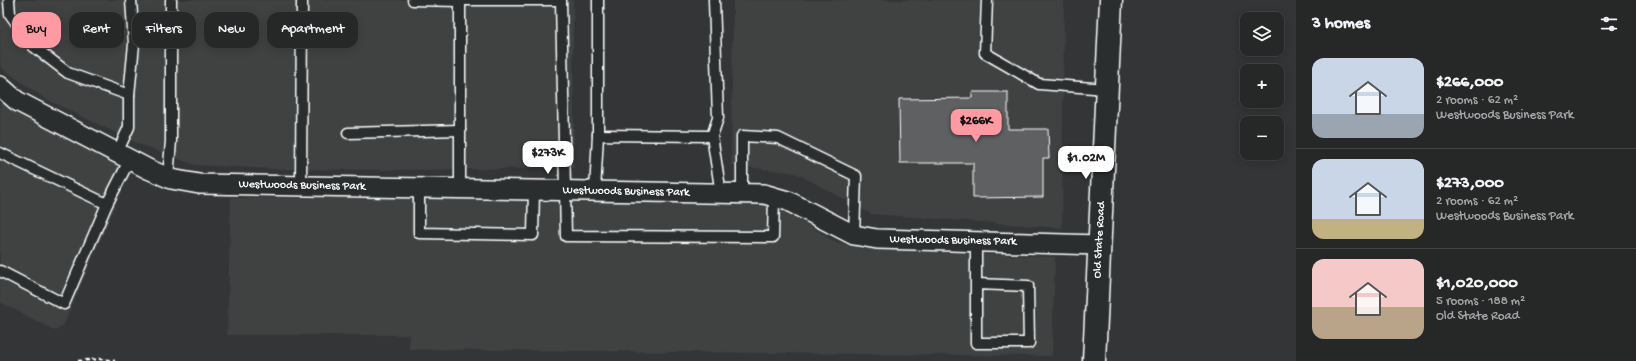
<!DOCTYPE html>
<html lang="en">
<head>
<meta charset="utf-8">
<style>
  :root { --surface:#262828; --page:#323434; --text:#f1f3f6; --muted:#a4a6a8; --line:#424445; --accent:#ff9aa2 }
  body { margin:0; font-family:"Gochi Hand",sans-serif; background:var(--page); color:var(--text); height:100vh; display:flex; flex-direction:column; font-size:15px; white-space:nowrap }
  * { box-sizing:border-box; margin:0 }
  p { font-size:13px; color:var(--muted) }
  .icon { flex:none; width:22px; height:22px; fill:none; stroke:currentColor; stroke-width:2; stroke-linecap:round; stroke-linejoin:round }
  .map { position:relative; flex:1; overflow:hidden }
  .details { display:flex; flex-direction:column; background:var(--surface); width:340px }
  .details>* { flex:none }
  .banner { position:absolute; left:12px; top:12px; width:380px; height:36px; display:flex; gap:8px }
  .buttons { position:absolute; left:1240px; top:12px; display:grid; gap:8px }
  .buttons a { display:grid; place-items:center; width:44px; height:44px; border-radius:8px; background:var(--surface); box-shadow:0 2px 10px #0003,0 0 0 1px var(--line); font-size:20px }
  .price { position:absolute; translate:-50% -34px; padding:0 9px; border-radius:8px; background:#fff; color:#222; font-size:13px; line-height:26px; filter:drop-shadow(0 1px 2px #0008) }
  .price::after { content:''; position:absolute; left:50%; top:24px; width:12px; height:9px; margin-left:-6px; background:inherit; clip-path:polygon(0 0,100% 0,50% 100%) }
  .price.current { background:var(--accent); color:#111 }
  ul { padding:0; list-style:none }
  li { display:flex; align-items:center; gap:12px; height:100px; padding:0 16px }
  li+li { border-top:1px solid var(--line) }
  li span { display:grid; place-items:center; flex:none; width:112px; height:80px; border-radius:12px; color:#555 }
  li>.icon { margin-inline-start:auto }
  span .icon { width:48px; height:48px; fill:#fffc; stroke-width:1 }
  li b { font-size:17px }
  h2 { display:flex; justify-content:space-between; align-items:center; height:48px; padding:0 16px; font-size:17px }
  .chip { padding:0 14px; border-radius:12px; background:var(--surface); box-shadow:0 2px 10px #0003,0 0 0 1px var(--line); font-size:14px; line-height:36px }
  .chip.current { background:var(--accent); color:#111 }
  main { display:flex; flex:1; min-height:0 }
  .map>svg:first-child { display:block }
  .built { fill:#404243 }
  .building { fill:#5f6162; stroke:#fff }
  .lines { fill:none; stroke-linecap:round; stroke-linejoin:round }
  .lane-casing { stroke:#fff; stroke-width:13 }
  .street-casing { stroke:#fff; stroke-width:22 }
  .secondary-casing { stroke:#fff; stroke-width:25 }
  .path { stroke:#fff; stroke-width:2.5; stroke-dasharray:4 3; stroke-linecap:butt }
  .lane { stroke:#2a2d2e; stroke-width:10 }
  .street { stroke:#2a2d2e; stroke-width:19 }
  .secondary { stroke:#2a2d2e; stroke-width:22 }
  .labels { text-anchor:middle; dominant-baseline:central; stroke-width:4; stroke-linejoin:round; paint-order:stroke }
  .street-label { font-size:12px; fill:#fff; stroke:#2a2d2e }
</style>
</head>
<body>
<main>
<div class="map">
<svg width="1296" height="361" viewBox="0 0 1296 361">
  <rect width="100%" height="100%" fill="#333536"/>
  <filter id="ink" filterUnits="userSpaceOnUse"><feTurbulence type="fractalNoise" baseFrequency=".025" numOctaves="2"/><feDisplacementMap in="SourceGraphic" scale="8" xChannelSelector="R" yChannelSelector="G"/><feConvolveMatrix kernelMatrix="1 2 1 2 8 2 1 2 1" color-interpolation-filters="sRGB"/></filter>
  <g filter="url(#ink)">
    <!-- built -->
    <g class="built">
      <path d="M0,0H573L574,168L397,170L275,169L195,165L139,144L44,98L3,69L0,63Z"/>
      <path d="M733,0H1064L1062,228L871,214L796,173L731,165Z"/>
      <path d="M0,98L16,111L130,172L64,324L56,331L0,302Z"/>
      <path d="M477,197L750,201L790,212L833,241L861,249L1055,257L1052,356L409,349V335H227L231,198Z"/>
    </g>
    <!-- building -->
    <path class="building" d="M972,92H1008V129H1048L1049,158H1043V197L973,198V163H900L899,99L972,98Z"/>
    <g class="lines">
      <defs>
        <g id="lane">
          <path d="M9,0L10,14L33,46L68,73L129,95V127L117,153"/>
          <path d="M413,0L460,1"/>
          <path d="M561,0L566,236L773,237L774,197"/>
          <path d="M598,0V135"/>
          <path d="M987,0L985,53L1039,84L1107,89"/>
          <path d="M129,95L134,44L131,0"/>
          <path d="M348,133L460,130"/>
          <path d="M712,136L718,118L714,0"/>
          <path d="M0,153L107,204L130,159"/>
          <path d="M168,178L171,141V0"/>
          <path d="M301,186L302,0"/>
          <path d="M419,188V233L533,235L534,190"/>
          <path d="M460,189V0H558"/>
          <path d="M595,191L598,135L712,136L721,194"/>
          <path d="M742,194V136L778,138L856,176L854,235"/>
          <path d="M976,241V343H1029L1028,286L976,284"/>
          <path d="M0,271L64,304L107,204"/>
        </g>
        <path id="street" d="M0,86L17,101L148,169L171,179L199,184L764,194L788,201L854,235L877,239L1100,245"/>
        <path id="secondary" d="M1094,361L1111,0"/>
      </defs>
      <!-- lane casing -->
      <use href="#lane" class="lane-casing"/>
      <!-- street casing -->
      <use href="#street" class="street-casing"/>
      <!-- secondary casing -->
      <use href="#secondary" class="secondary-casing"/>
      <!-- path -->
      <path class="path" d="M78,361L100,359L115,361"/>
      <!-- lane -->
      <use href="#lane" class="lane"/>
      <!-- street -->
      <use href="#street" class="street"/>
      <!-- secondary -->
      <use href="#secondary" class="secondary"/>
    </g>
  </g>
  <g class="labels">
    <!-- street labels -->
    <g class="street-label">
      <text transform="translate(302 186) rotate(1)">Westwoods Business Park</text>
      <text transform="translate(626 192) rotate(1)">Westwoods Business Park</text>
      <text transform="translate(1100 240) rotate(-87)">Old State Road</text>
      <text transform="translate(953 241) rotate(1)">Westwoods Business Park</text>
    </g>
  </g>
</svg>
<div class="buttons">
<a><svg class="icon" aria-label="layers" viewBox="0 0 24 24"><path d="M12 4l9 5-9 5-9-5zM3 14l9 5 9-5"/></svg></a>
<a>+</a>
<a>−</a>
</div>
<b class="price current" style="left:976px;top:143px">$266K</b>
<b class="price" style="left:548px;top:175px">$273K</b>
<b class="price" style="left:1086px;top:180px">$1.02M</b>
<div class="banner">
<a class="chip current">Buy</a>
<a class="chip">Rent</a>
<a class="chip">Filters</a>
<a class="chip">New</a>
<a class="chip">Apartment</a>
</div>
</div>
<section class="details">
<h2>3 homes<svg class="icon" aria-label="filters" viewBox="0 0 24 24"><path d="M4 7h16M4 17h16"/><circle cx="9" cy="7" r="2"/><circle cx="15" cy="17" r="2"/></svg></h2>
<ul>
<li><span style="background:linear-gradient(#c9d6e8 70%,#9aa5b1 0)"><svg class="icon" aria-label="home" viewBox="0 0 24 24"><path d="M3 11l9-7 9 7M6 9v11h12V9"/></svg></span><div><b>$266,000</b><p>2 rooms · 62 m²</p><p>Westwoods Business Park</p></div></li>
<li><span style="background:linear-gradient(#c9d6e8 75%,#c2b280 0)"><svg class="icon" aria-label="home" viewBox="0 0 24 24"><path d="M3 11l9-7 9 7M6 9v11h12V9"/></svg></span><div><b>$273,000</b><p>2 rooms · 62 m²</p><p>Westwoods Business Park</p></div></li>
<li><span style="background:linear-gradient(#f6c9c9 60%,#b9a48a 0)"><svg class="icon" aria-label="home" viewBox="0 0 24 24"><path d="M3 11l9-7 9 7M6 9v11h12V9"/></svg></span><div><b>$1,020,000</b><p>5 rooms · 188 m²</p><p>Old State Road</p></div></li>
</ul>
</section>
</main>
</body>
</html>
